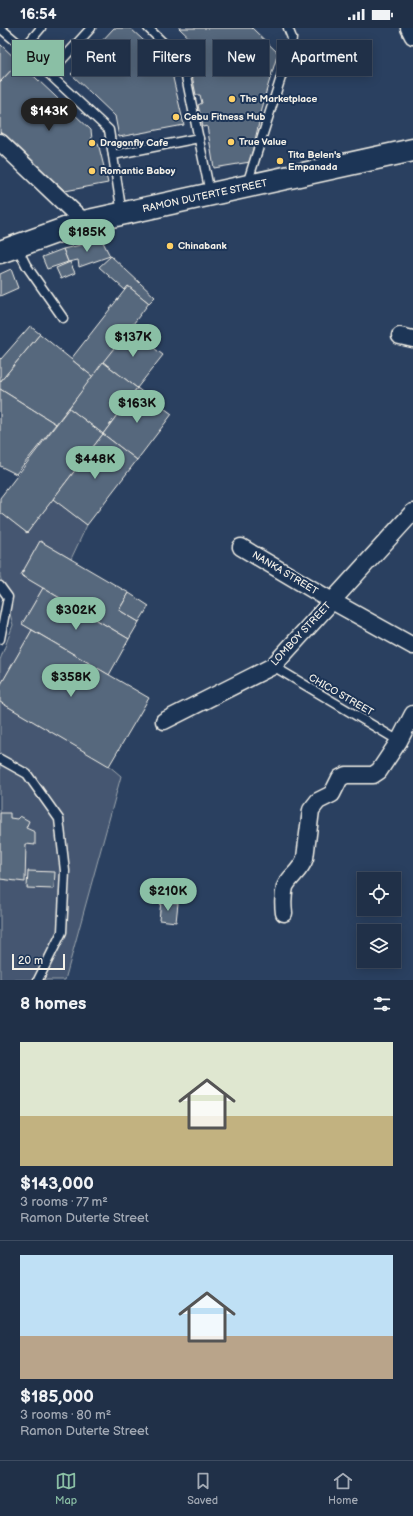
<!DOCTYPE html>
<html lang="en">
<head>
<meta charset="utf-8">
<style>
  :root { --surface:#203048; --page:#28384f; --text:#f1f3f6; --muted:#a2a9b4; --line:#3d4b60; --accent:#8abfa5 }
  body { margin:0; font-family:"Balsamiq Sans",sans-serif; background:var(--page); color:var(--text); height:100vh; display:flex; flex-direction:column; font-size:15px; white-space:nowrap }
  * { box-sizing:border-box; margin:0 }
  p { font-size:13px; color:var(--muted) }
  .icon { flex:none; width:22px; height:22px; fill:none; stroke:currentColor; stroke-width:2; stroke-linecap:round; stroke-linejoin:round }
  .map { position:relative; height:952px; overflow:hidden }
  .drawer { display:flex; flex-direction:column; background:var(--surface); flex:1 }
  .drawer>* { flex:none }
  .hud { position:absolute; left:12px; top:12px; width:389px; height:36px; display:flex; gap:8px }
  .controls { position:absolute; left:357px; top:844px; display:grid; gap:8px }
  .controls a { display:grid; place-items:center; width:44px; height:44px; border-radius:0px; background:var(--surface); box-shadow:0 2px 10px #0003,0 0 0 1px var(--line); font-size:20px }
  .scale { position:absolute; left:12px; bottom:10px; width:53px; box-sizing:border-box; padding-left:4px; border:2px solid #f4f1e8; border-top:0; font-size:11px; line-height:14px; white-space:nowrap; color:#f4f1e8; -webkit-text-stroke:3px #1d3557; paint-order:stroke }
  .price { position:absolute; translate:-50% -34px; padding:0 9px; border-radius:14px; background:var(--accent); color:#111; font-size:13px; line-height:26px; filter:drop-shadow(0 1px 2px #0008) }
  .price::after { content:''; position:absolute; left:50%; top:24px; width:12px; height:9px; margin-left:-6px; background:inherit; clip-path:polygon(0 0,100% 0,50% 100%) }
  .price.on { background:#222; color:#fff }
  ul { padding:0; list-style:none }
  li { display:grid; align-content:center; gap:8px; height:212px; padding:0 20px }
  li+li { border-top:1px solid var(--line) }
  li span { display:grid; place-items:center; height:124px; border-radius:0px; color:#555 }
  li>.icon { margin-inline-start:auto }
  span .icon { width:72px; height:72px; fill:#fffc; stroke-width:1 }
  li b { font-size:17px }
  h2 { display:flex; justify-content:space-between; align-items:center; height:48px; padding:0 20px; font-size:17px }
  .chip { padding:0 14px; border-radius:0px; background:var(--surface); box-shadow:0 2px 10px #0003,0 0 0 1px var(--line); font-size:14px; line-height:36px }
  .chip.on { background:var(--accent); color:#111 }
  .status { display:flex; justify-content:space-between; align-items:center; height:28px; padding:0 20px; background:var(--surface); direction:ltr }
  .status svg { height:11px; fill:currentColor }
  .tabs { display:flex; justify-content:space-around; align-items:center; height:56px; border-top:1px solid var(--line); background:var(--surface); font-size:11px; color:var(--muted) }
  .tabs a { display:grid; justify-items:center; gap:2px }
  .tabs .on { color:var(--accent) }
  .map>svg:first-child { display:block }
  .green { fill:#445771; stroke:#9ca4ac }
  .building { fill:#56677d; stroke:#f4f1e8 }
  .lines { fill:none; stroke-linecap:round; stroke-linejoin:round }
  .service-casing { stroke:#f4f1e8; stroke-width:11 }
  .minor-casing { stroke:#f4f1e8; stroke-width:19 }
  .secondary-casing { stroke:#f4f1e8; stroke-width:25 }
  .service { stroke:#1d3557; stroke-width:8 }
  .minor { stroke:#1d3557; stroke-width:16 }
  .secondary { stroke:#1d3557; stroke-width:22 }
  .poi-dot { fill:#ffd166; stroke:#1d3557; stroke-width:1.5 }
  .labels { text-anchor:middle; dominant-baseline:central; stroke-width:4; stroke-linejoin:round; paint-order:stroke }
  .poi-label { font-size:10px; font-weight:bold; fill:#f4f1e8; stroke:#1d3557; text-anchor:start }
  .street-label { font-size:10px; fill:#f4f1e8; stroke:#1d3557 }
</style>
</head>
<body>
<div class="status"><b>16:54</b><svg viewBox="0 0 49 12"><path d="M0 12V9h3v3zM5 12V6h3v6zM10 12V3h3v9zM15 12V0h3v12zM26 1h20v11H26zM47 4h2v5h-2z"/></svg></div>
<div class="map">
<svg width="413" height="952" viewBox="0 0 413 952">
  <rect width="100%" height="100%" fill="#2a4060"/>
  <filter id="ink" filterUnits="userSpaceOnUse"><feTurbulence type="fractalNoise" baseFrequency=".025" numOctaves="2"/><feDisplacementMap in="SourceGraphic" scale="8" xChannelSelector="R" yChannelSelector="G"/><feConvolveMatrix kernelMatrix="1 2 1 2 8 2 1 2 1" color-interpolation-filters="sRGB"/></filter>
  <g filter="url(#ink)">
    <!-- green -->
    <g class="green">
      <path d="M53,471L87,497L71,531L40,513L21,547L43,560L22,596L32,602L0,658V632L13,597L0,548V484L27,505Z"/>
      <path d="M0,674L108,737L121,748L65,952H0Z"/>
    </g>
    <!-- building -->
    <g class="building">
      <path d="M114,0H130L179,45L173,50L184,97L119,109L115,88L71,46Z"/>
      <path d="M179,0H252L278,25L266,64L250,134L214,140L207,98L203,99L198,77L202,75L200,67H196L190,38L195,37L194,29L202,27V22Z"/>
      <path d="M0,16L19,34L0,54Z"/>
      <path d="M19,34L91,102L92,111L98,115L108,155L65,163L0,104V54Z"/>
      <path d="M102,212L110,228L79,239L78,232L68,234L63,221Z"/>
      <path d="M63,221L68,234L47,241L42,229Z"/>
      <path d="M111,228L155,269L149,275L128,258L125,262L99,239Z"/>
      <path d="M70,234L75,245L61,251L56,240Z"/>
      <path d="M11,241L18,260L0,268V246Z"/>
      <path d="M128,258L149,275L93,349L71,331Z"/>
      <path d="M30,298L40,306L0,354V330L1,331Z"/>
      <path d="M129,301L163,327L137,360L103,334Z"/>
      <path d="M40,306L93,349L56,396L0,361V354Z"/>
      <path d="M103,334L137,360L103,406L69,380Z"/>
      <path d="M137,360L172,386L137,432L103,406Z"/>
      <path d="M0,361L56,396L16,446L0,438Z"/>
      <path d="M69,380L103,406L27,505L0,484V470Z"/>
      <path d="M103,406L137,432L87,497L53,471Z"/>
      <path d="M40,513L129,565L119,582L139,594L129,611L21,547Z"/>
      <path d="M43,560L129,611L109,647L22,596Z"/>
      <path d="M129,565L149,578L139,594L119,582Z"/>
      <path d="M32,602L149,670L109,738L0,674V658Z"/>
      <path d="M0,785H10V790L17,791L20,788L29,793L26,800L35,804V817L26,816L25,854L0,851Z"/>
      <path d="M28,843L55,844L54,861L27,860Z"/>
      <path d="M161,873L178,875L176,894L159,892Z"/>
    </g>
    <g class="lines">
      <defs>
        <g id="service">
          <path d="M0,0L24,20"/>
          <path d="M41,0L24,20L49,46"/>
          <path d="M91,0L49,46L109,102L122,186"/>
          <path d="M148,0L183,34L210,165"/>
          <path d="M113,127L199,110"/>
          <path d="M247,156L291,18L292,10L288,0"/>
          <path d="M17,219L26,237L63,290"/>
          <path d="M0,558L8,569L0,611"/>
          <path d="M273,638L399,713"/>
          <path d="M0,731L27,746L59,791L65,843L62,904L38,952"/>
        </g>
        <g id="minor">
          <path d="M409,0L413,8"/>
          <path d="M0,114L84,194"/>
          <path d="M400,308L413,311"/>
          <path d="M241,519L332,573L413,618"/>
          <path d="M164,693L273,638L413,484"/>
          <path d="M284,885C283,877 283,867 285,859C289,849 301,843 305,830L311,782L318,773L332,766L340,750L346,747H373L379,743L399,713L413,686"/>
        </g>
        <path id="secondary" d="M0,224L84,194L413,122"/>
      </defs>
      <!-- service casing -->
      <use href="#service" class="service-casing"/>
      <!-- minor casing -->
      <use href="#minor" class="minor-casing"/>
      <!-- secondary casing -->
      <use href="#secondary" class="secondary-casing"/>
      <!-- service -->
      <use href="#service" class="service"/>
      <!-- minor -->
      <use href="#minor" class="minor"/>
      <!-- secondary -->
      <use href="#secondary" class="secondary"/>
    </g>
  </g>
  <!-- markers -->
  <g class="poi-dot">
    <circle cx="232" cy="71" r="4"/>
    <circle cx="176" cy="89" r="4"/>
    <circle cx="231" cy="114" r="4"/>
    <circle cx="92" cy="115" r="4"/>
    <circle cx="280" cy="133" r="4"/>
    <circle cx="92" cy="143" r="4"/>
    <circle cx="170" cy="218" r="4"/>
  </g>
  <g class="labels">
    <!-- poi labels -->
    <g class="poi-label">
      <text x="240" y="71">The Marketplace</text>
      <text x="184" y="89">Cebu Fitness Hub</text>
      <text x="239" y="114">True Value</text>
      <text x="100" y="115">Dragonfly Cafe</text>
      <text x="288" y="127">Tita Belen's<tspan x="288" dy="12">Empanada</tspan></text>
      <text x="100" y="143">Romantic Baboy</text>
      <text x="178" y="218">Chinabank</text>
    </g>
    <!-- street labels -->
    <g class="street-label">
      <text transform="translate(205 168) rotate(-12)">RAMON DUTERTE STREET</text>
      <text transform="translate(285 545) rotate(31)">NANKA STREET</text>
      <text transform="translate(301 606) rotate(-47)">LOMBOY STREET</text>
      <text transform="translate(341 667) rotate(30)">CHICO STREET</text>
    </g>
  </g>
</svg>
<div class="controls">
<a><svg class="icon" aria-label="locate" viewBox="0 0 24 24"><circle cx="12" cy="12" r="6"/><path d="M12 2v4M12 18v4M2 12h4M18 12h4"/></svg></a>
<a><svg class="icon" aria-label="layers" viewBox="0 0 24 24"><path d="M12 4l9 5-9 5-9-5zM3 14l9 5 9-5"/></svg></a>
</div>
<div class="scale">20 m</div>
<b class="price on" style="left:49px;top:104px">$143K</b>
<b class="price" style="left:87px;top:225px">$185K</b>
<b class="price" style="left:133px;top:330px">$137K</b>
<b class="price" style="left:137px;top:396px">$163K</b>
<b class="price" style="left:95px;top:452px">$448K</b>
<b class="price" style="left:76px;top:603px">$302K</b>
<b class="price" style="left:71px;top:670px">$358K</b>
<b class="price" style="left:168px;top:884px">$210K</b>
<div class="hud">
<a class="chip on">Buy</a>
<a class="chip">Rent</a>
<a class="chip">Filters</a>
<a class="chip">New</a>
<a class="chip">Apartment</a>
</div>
</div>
<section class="drawer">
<h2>8 homes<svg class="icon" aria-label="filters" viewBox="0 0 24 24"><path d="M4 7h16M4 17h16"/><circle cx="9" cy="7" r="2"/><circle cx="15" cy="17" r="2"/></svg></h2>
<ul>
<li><span style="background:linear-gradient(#dfe7d0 60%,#c2b280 0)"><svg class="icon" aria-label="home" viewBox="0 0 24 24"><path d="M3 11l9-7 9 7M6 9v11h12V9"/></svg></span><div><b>$143,000</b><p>3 rooms · 77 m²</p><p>Ramon Duterte Street</p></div></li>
<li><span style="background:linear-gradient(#bfe0f5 65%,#b9a48a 0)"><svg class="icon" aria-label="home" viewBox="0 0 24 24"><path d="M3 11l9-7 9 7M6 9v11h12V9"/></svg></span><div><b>$185,000</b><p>3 rooms · 80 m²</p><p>Ramon Duterte Street</p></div></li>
</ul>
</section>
<nav class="tabs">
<a class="on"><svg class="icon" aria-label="map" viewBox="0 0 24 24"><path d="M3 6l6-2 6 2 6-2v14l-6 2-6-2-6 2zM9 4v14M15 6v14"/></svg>Map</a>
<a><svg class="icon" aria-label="saved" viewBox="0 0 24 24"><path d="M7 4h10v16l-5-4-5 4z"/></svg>Saved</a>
<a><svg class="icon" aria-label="home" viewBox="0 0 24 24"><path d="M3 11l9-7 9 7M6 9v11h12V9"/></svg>Home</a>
</nav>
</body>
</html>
